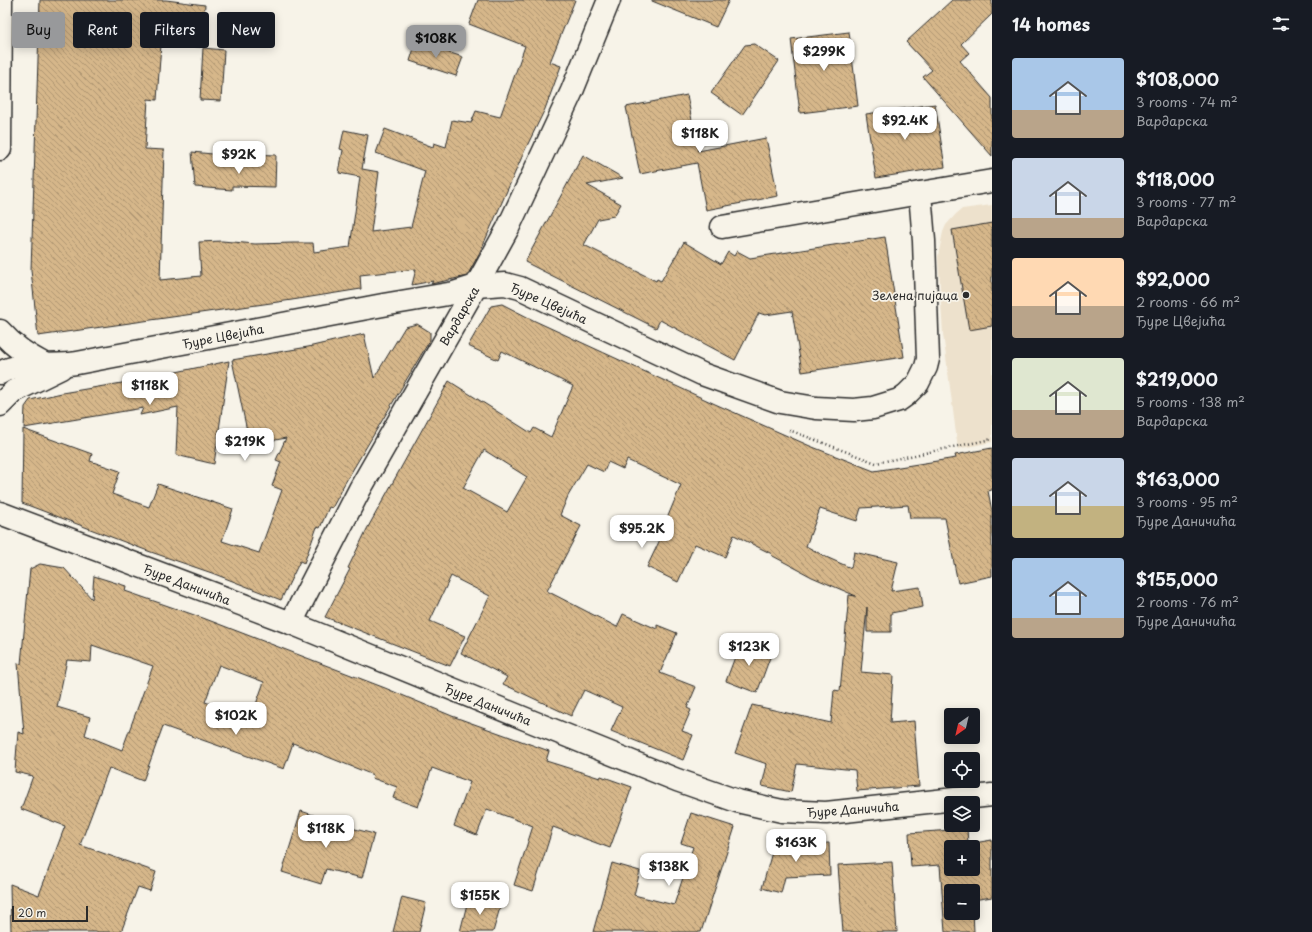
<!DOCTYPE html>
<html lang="en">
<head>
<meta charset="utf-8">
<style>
  :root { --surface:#171b24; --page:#20242c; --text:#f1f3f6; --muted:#9ea1a6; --accent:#98999b }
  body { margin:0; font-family:"Playpen Sans",sans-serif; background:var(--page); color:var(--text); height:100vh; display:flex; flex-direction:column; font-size:15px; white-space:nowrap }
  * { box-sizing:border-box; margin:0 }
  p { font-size:13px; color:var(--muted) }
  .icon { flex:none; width:22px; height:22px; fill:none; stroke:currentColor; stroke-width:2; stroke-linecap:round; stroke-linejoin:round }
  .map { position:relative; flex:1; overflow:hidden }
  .sheet { display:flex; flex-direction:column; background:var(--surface); width:320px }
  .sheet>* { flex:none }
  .hud { position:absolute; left:12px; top:12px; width:380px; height:36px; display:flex; gap:8px }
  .needle { width:26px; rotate:214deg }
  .fabs { position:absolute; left:944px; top:708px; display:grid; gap:8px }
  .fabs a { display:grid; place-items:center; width:36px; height:36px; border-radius:4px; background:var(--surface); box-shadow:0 2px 10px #0003; font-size:20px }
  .scale { position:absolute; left:12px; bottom:10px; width:76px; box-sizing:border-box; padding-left:4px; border:2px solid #2b2b2b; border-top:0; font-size:11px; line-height:14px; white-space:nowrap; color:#2b2b2b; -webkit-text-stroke:3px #f7f3e8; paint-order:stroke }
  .price { position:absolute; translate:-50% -34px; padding:0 9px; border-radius:8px; background:#fff; color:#222; font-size:13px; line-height:26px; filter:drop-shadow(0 1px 2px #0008) }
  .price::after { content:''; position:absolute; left:50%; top:24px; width:12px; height:9px; margin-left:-6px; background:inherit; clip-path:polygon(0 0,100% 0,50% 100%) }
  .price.current { background:var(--accent); color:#111 }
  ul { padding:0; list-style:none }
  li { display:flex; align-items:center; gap:12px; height:100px; padding:0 20px }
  li span { display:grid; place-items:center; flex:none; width:112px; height:80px; border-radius:4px; color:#555 }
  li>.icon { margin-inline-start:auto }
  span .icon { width:48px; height:48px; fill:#fffc; stroke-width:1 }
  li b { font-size:17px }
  h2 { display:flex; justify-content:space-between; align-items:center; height:48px; padding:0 20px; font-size:17px }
  .tag { padding:0 14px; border-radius:4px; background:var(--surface); box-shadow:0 2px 10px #0003; font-size:14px; line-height:36px }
  .tag.current { background:var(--accent); color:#111 }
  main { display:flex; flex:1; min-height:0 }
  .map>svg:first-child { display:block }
  .built { fill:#ede1cc }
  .building { fill:url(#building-back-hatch); stroke:#2b2b2b; fill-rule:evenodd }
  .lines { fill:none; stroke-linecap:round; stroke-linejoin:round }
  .minor-casing { stroke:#2b2b2b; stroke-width:25 }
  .path { stroke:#2b2b2b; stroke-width:2.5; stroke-dasharray:1 3; stroke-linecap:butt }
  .minor { stroke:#f7f3e8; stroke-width:22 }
  .poi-dot { fill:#2b2b2b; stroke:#f7f3e8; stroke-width:1.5 }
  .labels { text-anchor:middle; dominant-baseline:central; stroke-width:3.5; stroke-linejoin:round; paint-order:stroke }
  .poi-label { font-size:12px; fill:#2b2b2b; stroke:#f7f3e8; text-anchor:end }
  .street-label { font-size:12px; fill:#2b2b2b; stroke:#f7f3e8 }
</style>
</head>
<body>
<main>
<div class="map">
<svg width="992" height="932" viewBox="0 0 992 932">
  <defs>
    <pattern id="building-back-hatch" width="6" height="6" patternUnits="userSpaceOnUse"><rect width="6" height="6" fill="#d6b78a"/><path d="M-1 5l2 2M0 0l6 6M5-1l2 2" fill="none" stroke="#ae9571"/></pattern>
  </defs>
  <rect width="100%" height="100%" fill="#f7f3e8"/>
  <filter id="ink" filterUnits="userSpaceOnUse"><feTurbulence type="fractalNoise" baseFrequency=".025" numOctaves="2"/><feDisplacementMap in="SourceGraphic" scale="8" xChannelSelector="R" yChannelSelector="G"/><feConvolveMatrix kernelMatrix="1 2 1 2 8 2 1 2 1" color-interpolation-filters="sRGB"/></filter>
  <g filter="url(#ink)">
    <!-- built -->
    <path class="built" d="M992,205V442L958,449L943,334L938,256L943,232L946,225L956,214L962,209Z"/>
    <!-- building -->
    <g class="building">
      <path d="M40,0H166L205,5L201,47L161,44L157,100L148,99L145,149L164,150L160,280L201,276L199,242L222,241L255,244L293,243H313L314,252L350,247L360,177L339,173L343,150L340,149L344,130L368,135L362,169L379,172L371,232L411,227L425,171L376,153L385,129L433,147L434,143L446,147L452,120L471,123L476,111L500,117L525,46L469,24L478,0H575L550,62L561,66L545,109L525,150L480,252L467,276L431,284L433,281L412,285L416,269L360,275L361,289L292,300L38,336L31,270Z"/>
      <path d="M652,0H729L716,27L652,1Z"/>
      <path d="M952,0H992V14L961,44L969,53L960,61L992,98V156L923,77L932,70L906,42Z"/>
      <path d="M849,32L858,106L800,113L791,39Z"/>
      <path d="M416,42L463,57L456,76L410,61Z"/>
      <path d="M754,44L779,61L742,115L711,93L745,45Z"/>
      <path d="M203,48L224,50L221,101L200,100Z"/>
      <path d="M687,95L698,151L766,138L778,196L706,210L697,163L640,174L626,107Z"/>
      <path d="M935,104L945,167L876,178L866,114Z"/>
      <path d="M192,152L243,157V154L276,155L275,187L232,186V190L195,187Z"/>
      <path d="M583,155L623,178L587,185L621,204L614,216L598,219L584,245L656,281L657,279L661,281L684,242L721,264L728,252L734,256L737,251L750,258L885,237L904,357L802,372L792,311L765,315L759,313L735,360L660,320L656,328L525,262Z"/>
      <path d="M992,223V326L969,330L952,230Z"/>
      <path d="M502,304L535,321L715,404L810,446L874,471L956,458L955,455L992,448V490L988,491L992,511V576L958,583L945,518H910L908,505L861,508L857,521L820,509L806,546L826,557L851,568L854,552L898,562L891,591L920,587L923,607L891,613V632H867V607L861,672L893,675L890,723L914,721L919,786L857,791L855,770L797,764L791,792L762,786L767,764L735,753L752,705L831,723L834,690L840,691L849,595L856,596L812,577L771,555L772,554L734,535L725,557L695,544L678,582L647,567L665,529L663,528L681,485L627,460L623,469L608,462L604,472L587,464L568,496L560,515L581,526L547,591L617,627L623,614L657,629V625L677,633L660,673L696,687L687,708L691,710L682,731L693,735L683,760L611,731L622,707L584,690L571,716L503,684L507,677L461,653L490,596L451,576L430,621L465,636L450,666L325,617L350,569L348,568L367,529L449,381L531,433L534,428L551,437L573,386L502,351L498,360L468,346L491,306ZM484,450L527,477L507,512L463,488Z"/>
      <path d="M417,324L430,332V340L342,488H343L332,508L329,507L320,528L317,527L304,563L300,561L281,600L212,573L148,551L22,503L23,429L92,454L90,461L120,471L112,494L149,507L158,484L233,509L222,541L259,553L282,490L272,486L281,462L276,460L286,438L250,445L232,360L308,347L364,334L374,378L405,327Z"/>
      <path d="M229,361L214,464L176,455L178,407L140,415L143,408L24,428L25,407L30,400L62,393L128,382Z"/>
      <path d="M40,564L64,568L92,599L94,576L126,586L125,591L203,618L385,688L452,716L549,751L546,761L600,778L601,776L632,787L610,848L553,827L533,891L514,885L533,826L487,809L477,835L454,826L470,782L432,768L418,807L393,798L397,787L372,778L373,775L293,743L284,769L163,726L143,781L109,768L80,845L156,872L150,891L138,887L121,932H11L10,884L39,895L65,826L21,809L33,776L15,772L18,732L24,734L18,663L21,664L30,569ZM92,645L153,666L122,750L85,735L90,717L57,707L67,660L91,662ZM219,665L264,682L251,718L205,702Z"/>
      <path d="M741,641L772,652L757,693L726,681Z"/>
      <path d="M301,811L340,824V825L374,834L362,878L326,869L321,884L282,872Z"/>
      <path d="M691,813L735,827L701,932H593L612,863L640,871L634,895L674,905L693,847L681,843Z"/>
      <path d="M967,829L968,844L992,840V897L973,900V891H951V913H973V911L974,932H945L940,865L911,867L909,833ZM951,847H973V869H951Z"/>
      <path d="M829,843L830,875L785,877L781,893L762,888L774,845Z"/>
      <path d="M892,862L897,932H843L838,865Z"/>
      <path d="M469,896L501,904L493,932H460Z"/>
      <path d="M402,897L426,903L419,932H393Z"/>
    </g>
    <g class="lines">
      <defs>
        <g id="minor">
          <path d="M0,149L1,0"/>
          <path d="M722,227L920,193"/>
          <path d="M0,331C14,347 27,355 46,365"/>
          <path d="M0,373C18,361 55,367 77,363L383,305L454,293L476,286L505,284L520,288L702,374L780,402L816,408L854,410L873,408L899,400L906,395L918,383L926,367L928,359L924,241L920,193L992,181"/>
          <path d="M0,405L14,391L61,368"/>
          <path d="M0,513L291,623L533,722L677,780L737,801L782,811L826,813L992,795"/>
          <path d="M291,623L360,489L476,286L508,228L572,91L609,0"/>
        </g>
      </defs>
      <!-- minor casing -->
      <use href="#minor" class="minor-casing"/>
      <!-- path -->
      <path class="path" d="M789,430L876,463L992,439"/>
      <!-- minor -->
      <use href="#minor" class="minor"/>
    </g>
  </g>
  <!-- markers -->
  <circle class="poi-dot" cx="966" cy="295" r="4"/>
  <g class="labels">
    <!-- poi labels -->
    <g class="poi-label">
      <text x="958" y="295">Зелена пијаца</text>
    </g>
    <!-- street labels -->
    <g class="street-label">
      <text transform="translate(549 303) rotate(24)">Ђуре Цвејића</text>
      <text transform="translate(459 316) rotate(-60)">Вардарска</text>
      <text transform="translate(223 336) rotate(-11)">Ђуре Цвејића</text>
      <text transform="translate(187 584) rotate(21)">Ђуре Даничића</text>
      <text transform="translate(488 704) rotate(22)">Ђуре Даничића</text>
      <text transform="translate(853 809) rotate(-4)">Ђуре Даничића</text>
    </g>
  </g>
</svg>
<div class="fabs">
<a><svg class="needle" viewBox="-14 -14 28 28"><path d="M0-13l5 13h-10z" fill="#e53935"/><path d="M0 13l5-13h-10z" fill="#9ea1a6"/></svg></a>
<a><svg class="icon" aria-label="locate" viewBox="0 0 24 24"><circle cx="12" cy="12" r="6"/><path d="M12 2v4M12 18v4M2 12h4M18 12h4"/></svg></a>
<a><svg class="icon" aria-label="layers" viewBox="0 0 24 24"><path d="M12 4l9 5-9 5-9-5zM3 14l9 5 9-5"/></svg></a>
<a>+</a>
<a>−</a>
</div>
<div class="scale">20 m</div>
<b class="price current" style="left:436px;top:59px">$108K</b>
<b class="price" style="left:824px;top:72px">$299K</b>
<b class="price" style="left:905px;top:141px">$92.4K</b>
<b class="price" style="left:700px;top:154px">$118K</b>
<b class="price" style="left:239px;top:175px">$92K</b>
<b class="price" style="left:150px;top:406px">$118K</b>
<b class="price" style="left:245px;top:462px">$219K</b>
<b class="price" style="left:642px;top:549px">$95.2K</b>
<b class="price" style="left:749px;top:667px">$123K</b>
<b class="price" style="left:236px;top:736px">$102K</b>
<b class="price" style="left:326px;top:849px">$118K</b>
<b class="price" style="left:796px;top:863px">$163K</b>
<b class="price" style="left:669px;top:887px">$138K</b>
<b class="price" style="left:480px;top:916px">$155K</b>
<div class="hud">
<a class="tag current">Buy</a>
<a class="tag">Rent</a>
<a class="tag">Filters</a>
<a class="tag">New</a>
</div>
</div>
<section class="sheet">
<h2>14 homes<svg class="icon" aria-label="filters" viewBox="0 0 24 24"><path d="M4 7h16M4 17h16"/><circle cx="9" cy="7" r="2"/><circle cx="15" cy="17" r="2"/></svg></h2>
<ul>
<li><span style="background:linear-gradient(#a9c7e8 65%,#b9a48a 0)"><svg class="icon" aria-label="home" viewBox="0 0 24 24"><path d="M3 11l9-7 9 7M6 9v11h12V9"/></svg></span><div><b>$108,000</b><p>3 rooms · 74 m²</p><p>Вардарска</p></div></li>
<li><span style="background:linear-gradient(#c9d6e8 75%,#b9a48a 0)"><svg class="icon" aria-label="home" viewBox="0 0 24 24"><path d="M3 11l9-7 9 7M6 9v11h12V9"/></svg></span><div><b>$118,000</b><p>3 rooms · 77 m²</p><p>Вардарска</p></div></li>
<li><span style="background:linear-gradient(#ffd9b3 60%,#b9a48a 0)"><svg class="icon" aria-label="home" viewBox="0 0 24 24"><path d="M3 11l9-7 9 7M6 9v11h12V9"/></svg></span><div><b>$92,000</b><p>2 rooms · 66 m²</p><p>Ђуре Цвејића</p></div></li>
<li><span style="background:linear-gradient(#dfe7d0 65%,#b9a48a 0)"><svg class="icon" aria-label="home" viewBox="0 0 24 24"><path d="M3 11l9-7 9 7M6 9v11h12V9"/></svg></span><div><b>$219,000</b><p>5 rooms · 138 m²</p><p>Вардарска</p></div></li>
<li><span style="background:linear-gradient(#c9d6e8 60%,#c2b280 0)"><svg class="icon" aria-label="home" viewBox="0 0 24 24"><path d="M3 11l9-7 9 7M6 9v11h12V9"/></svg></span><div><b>$163,000</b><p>3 rooms · 95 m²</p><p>Ђуре Даничића</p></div></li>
<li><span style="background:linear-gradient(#a9c7e8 75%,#b9a48a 0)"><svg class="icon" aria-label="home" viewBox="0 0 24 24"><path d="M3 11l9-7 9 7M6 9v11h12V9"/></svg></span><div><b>$155,000</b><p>2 rooms · 76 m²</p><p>Ђуре Даничића</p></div></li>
</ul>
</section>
</main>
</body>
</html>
